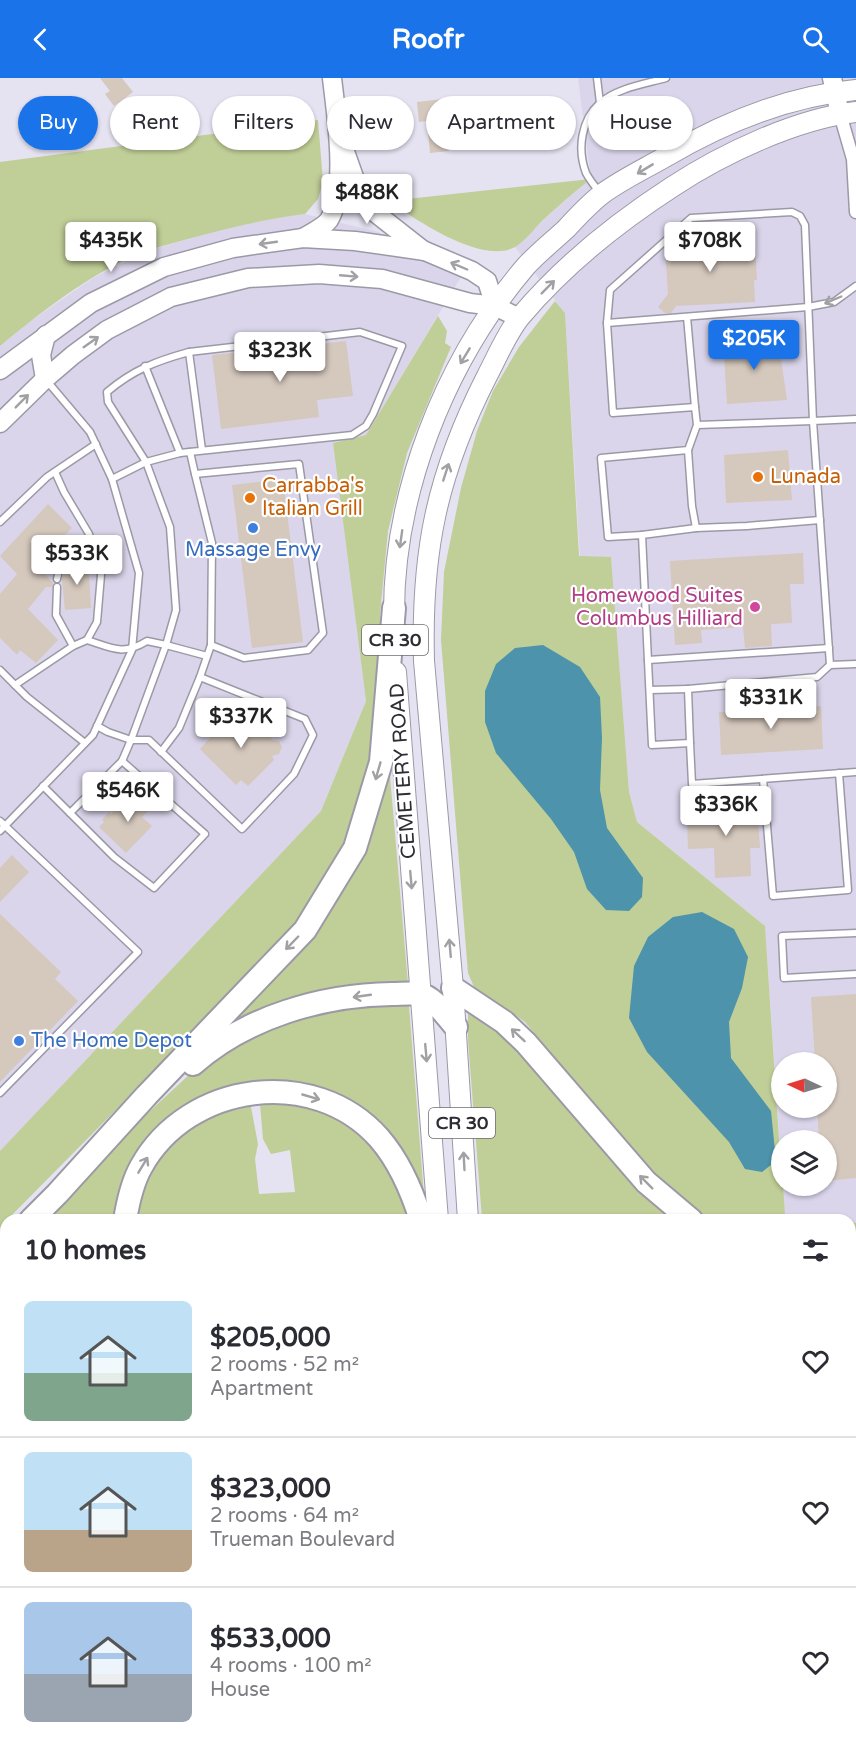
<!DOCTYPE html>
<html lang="en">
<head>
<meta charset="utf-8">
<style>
  :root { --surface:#fff; --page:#f2f2f3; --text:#2b2b33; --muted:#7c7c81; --line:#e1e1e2; --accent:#1a73e8 }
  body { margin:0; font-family:"Varela Round",sans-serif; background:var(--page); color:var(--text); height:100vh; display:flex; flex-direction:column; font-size:22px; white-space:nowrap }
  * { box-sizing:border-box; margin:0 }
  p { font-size:20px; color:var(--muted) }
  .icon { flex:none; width:33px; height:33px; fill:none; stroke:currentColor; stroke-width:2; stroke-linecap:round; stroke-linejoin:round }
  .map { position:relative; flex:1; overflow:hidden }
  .side { position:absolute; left:0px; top:1136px; width:856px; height:536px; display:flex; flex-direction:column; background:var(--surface); border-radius:18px 18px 0 0; box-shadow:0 2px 4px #0004 }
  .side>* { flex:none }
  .top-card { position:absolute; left:18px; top:18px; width:820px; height:54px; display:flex; gap:12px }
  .needle { width:39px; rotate:274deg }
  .fabs { position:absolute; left:771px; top:974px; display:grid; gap:12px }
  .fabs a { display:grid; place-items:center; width:66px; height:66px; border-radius:50%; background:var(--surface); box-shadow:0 2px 4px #0004; font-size:30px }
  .price { position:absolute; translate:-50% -51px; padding:0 14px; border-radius:6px; background:#fff; color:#222; font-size:20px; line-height:39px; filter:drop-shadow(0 2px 3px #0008) }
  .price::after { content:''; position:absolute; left:50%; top:36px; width:18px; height:14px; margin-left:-9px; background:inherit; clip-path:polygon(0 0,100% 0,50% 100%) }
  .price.on { background:var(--accent); color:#fff }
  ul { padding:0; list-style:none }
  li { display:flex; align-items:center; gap:18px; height:150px; padding:0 24px }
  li+li { border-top:2px solid var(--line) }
  li span { display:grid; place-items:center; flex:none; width:168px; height:120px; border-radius:9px; color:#555 }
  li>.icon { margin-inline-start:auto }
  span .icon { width:72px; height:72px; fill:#fffc; stroke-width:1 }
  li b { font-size:26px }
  h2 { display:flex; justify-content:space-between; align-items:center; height:72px; padding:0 24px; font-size:26px }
  .pill { padding:0 21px; border-radius:27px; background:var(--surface); box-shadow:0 2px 4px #0004; font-size:21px; line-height:54px }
  .pill.on { background:var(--accent); color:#fff }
  header { display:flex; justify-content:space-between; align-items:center; height:78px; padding:0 24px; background:var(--accent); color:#fff; font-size:27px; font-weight:700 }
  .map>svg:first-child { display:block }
  .built { fill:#dad5ea; fill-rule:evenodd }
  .green { fill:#c0ce97 }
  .water { fill:#4c93ab }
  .building { fill:#d5c8bd }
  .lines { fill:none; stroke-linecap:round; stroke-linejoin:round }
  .service-casing { stroke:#9c99a7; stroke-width:9 }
  .minor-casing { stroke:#9c99a7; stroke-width:15 }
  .secondary-casing { stroke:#9c99a7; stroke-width:21 }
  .primary-casing { stroke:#9c99a7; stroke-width:22 }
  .motorway-casing { stroke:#9c99a7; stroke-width:26 }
  .service { stroke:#fff; stroke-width:6 }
  .minor { stroke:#fff; stroke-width:12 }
  .secondary { stroke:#fff; stroke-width:18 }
  .primary { stroke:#fff; stroke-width:20 }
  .motorway { stroke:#fff; stroke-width:22 }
  .oneway { stroke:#a1a0a3 }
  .food-dot { fill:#e8710a; stroke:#fff; stroke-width:2 }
  .shop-dot { fill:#3f7fe0; stroke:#fff; stroke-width:2 }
  .hotel-dot { fill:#d1479c; stroke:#fff; stroke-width:2 }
  .labels { text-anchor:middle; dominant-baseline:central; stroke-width:4.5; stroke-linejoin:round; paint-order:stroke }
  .shield { fill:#fff; stroke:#6d6c70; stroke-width:1.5 }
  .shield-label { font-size:18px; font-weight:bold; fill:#2e2d33 }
  .food-label { font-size:20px; fill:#c56008; stroke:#fff; text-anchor:start }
  .shop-label { font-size:20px; fill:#366cbe; stroke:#fff }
  .hotel-label { font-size:20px; fill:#b23c85; stroke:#fff; text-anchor:end }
  .street-label { font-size:20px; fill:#2e2d33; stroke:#fff }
</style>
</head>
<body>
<header><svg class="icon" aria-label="back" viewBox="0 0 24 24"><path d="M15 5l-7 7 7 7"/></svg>Roofr<svg class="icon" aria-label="search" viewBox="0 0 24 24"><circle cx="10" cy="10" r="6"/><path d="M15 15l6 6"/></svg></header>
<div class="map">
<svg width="856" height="1670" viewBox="0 0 856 1670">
  <rect width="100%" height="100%" fill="#e5e2f1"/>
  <!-- built -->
  <g class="built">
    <path d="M578,0H856V1145L851,1144L850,1142L828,1141L785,1137L783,1107H826V1062H782L781,1085L765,848L637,744L629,714L611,480L580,479L565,235L515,169L565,122L591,101ZM782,984H826V1029H782Z"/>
    <path d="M305,136L378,154L461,199L366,357L333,365L366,623L321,733L0,1073V268L22,249L93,200L145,174L211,154L273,140Z"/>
    <path d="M856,1470V1670H651L653,1665H850V1473Z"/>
  </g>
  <!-- green -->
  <g class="green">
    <path d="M318,42L323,104L318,121L305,136C264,141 224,151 184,162C171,166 158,169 145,173C94,193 42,233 0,268V84Z"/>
    <path d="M591,101C574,114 558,128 542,143C534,151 525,163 515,169C482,187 416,142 389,123Z"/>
    <path d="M555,223L565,235L579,478L611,479L629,714L637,744L765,848L782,1107H783L785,1136L828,1141H708L689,1130L655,1099L525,944L474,909L468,895L441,562L444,494L461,410L477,353L493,313L519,269Z"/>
    <path d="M438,238L447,253L445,265L451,269L407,375L388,453L380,536L378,660L341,779L310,829L270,876L8,1141L6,1142L0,1150V1073L321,733L366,623L333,365L366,357Z"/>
    <path d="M386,698H390L408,906L364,905L316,913L260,933L210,962L313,849Z"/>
    <path d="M373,924L409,928L424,1118L324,1015L192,1027L117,1141L41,1142L135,1047L206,981L290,937Z"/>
    <path d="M468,935L496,950L519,971L608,1078L651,1124L672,1141H482L468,962Z"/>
    <path d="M271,1022C283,1024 296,1024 308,1028C359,1042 397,1091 408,1141L134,1142L142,1111L159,1077L204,1040L241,1026L251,1029L258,1066L255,1081L259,1116L295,1114L290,1072L271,1076L263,1061L260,1026Z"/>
    <path d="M851,1144L856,1145V1195L851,1194Z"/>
    <path d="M6,1176V1372L0,1373V1182Z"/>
  </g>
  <!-- water -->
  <g class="water">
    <path d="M543,567L580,589L600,619L602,660L600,712L607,750L643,800L642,819L629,833L606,832L587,811L574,774L551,741L496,675L485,644V613L496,586L515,570Z"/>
    <path d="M702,834L734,851L748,879L742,910L729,944L731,980L771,1033L776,1083L762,1094L745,1091L729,1064L647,974L629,940L634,888L648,859L673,839Z"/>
  </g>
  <!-- building -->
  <g class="building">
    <path d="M100,0H122L133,14L114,28L105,16L110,13Z"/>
    <path d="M443,21L449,73L430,75L427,43L419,44L417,24Z"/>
    <path d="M741,158L750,161L755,169L757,202H754L755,224L676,228L671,235H665L658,229L668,216L665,170L669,166L710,164V160Z"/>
    <path d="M778,260L787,322L727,326L723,262Z"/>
    <path d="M346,263L353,318L317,322L319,339L221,351L212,277Z"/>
    <path d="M788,372L792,422L726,425L724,377Z"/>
    <path d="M283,401L303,564L252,570L232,407Z"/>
    <path d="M48,426L72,450L36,486L53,505L52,509H46L28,531L58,562L36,585L20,572L17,577L0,560V516L17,496L0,478Z"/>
    <path d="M803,475L804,506H790L792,545L771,546L772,568L745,570L743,549L701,552L702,565L675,567L670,483Z"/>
    <path d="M88,478L91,530L65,532L62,501L64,491Z"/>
    <path d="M821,628L823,671L721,677L719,634Z"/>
    <path d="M235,632L248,645L252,642L273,662L279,663L282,669L279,676L272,678L274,682L248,708L241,702L236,707L200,671Z"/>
    <path d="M149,714L158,722L142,739L152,748L126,775L99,749L104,744L102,742L109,734L111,736L125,722L133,730Z"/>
    <path d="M745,722L746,741L758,740L760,770H750L751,798L715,800L714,770L688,771L687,741L708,740V724Z"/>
    <path d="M12,777L29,794L0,824V790Z"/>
    <path d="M0,836L61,894L55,901L78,923L0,1004Z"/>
    <path d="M856,916V1100L826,1103V1062H819L817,1029H826V984H815L811,919Z"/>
  </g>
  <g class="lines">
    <defs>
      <g id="service">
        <path d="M597,0L600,25"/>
        <path d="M599,114C595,108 589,101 586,95C577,71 581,42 600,25C617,10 645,6 666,0"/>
        <path d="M687,239L695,329"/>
        <path d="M607,245L808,229L834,224L856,208"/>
        <path d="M145,288L180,375"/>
        <path d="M697,347L813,343L805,147L800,138L792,134L691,140L610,212L607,245L613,335L695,329L697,347L688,372L601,380L608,459L642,457L652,667L690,665L688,611L817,599L830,587L856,586"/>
        <path d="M688,372L692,428L696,450L747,448L820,442"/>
        <path d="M190,374L195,396L299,386L323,555L308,572L244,580L211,567L200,599L305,641L313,657L294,696L242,751L149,662H131L166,567L207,578"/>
        <path d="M55,394L64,414L89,456L101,497L97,544L87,562C112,570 123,578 147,563L166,567L176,532L170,449L146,384L108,324L107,314C133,292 156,283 189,274"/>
        <path d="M195,396L212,465L211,567"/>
        <path d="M112,401L146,384L180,375L352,357L366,348L373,336L402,268L360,254L189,274L202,372"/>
        <path d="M0,444L47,399L96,366"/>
        <path d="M642,457L696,450"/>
        <path d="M57,501L60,487L92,464"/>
        <path d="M57,509L56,537L73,568"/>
        <path d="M648,582L829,570"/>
        <path d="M830,587L813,343L856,341"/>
        <path d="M0,592L27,619L85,665"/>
        <path d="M15,607L73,568L87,562"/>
        <path d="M650,612L688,611"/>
        <path d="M690,665L692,706L856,694"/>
        <path d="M161,674L179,650L200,599"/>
        <path d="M763,701L773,818L848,812L839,695"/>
        <path d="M43,708L114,779L154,810L205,756L122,683L131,662L108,654L97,648"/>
        <path d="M70,735L122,683"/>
        <path d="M0,743L138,874L0,1015"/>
        <path d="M0,753L93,657L132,572L139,495L112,401L90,354L47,303"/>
        <path d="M856,855L782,858L784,900L856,896"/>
      </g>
      <path id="minor" d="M840,36L853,81L856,134"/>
      <g id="secondary">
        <path d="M832,0L840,36"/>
        <path d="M343,68L360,116L373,133L424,173"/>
        <path d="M303,160C311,155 324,149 329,142C348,110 336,36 332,0"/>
        <path d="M0,292L91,225L164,189L233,170L303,160L355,163L425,173L472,193L487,203L495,228"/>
        <path d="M45,301L41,277L46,257"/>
        <path d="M0,345L45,301L73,277L107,252L171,219L248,200L319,196L382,201L470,225L495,228L519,240"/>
      </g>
      <g id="primary">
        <path d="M394,543C392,417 444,284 526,188C538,175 553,163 566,151C577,139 589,126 602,116C621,102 644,91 665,79C723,45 788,18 856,12"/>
        <path d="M396,594L438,1142"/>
        <path d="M468,1142L453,910L424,583C421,473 437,396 487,298C497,279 507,255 520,239C562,189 618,144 672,109C722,76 796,41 856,34"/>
        <path d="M477,1665L478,1670"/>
        <path d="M501,1665V1670"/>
      </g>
      <g id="motorway">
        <path d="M453,910L504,944L526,965L646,1104L691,1142"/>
        <path d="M193,986C246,939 322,917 392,916C400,916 411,915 419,916C434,919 446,938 456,949"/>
        <path d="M31,1142L57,1116L147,1017L305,852L355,770L381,684L394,530"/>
        <path d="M125,1142C128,1124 132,1105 141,1089C188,1004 314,987 379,1060C399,1083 412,1113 421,1142"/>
        <path d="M0,1172L6,1166"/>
        <path d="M850,1202H856"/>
        <path d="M850,1274H856"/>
        <path d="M850,1328L856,1327"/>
        <path d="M0,1394L6,1393"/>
        <path d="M850,1395L856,1391"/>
        <path d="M0,1447L6,1446"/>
        <path d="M0,1611L6,1615"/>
        <path d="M81,1665L88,1670"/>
        <path d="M166,1665L170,1670"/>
        <path d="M415,1670L419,1665"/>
        <path d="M618,1670L620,1665"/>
      </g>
    </defs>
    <!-- service casing -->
    <use href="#service" class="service-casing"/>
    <!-- minor casing -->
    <use href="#minor" class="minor-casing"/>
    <!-- secondary casing -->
    <use href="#secondary" class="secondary-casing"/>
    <!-- primary casing -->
    <use href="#primary" class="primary-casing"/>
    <!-- motorway casing -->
    <use href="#motorway" class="motorway-casing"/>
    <!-- service -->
    <use href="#service" class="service"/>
    <!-- minor -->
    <use href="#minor" class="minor"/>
    <!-- secondary -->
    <use href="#secondary" class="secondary"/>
    <!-- primary -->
    <use href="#primary" class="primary"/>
    <!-- motorway -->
    <use href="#motorway" class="motorway"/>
  </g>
  <!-- one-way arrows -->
  <defs><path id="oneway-shaft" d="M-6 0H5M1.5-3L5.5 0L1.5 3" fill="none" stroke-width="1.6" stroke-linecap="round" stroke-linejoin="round" transform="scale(1.5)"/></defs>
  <g class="oneway">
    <use href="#oneway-shaft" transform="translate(645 91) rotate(149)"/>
    <use href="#oneway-shaft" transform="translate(268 165) rotate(172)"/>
    <use href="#oneway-shaft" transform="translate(459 188) rotate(-157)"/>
    <use href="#oneway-shaft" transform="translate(349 198) rotate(5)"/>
    <use href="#oneway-shaft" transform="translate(548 209) rotate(-45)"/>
    <use href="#oneway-shaft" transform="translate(833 222) rotate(157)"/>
    <use href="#oneway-shaft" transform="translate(91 264) rotate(-35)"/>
    <use href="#oneway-shaft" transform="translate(465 278) rotate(121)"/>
    <use href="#oneway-shaft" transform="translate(22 323) rotate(-45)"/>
    <use href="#oneway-shaft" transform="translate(446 394) rotate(-72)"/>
    <use href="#oneway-shaft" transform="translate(401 461) rotate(98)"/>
    <use href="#oneway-shaft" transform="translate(378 693) rotate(106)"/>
    <use href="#oneway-shaft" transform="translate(411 802) rotate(85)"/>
    <use href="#oneway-shaft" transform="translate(292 865) rotate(134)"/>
    <use href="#oneway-shaft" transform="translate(450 870) rotate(-95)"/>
    <use href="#oneway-shaft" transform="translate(362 918) rotate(172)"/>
    <use href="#oneway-shaft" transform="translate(518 957) rotate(-137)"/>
    <use href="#oneway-shaft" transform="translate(426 975) rotate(85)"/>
    <use href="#oneway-shaft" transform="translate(311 1019) rotate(16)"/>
    <use href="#oneway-shaft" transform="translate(464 1083) rotate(-93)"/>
    <use href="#oneway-shaft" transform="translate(143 1087) rotate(-59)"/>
    <use href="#oneway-shaft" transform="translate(646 1104) rotate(-135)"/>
  </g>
  <!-- markers -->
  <g class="food-dot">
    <circle cx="758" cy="399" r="6"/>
    <circle cx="250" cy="420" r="6"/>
  </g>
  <g class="shop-dot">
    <circle cx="253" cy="450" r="6"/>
    <circle cx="19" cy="963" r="6"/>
  </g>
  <circle class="hotel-dot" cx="755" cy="529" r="6"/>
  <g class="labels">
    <!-- shield labels -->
    <g class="shield">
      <rect x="362" y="547" width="66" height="30" rx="4.5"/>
      <rect x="429" y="1030" width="66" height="30" rx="4.5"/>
    </g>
    <g class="shield-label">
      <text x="395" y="562">CR 30</text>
      <text x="462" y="1045">CR 30</text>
    </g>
    <!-- food labels -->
    <g class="food-label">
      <text x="770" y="399">Lunada</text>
      <text x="262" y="408">Carrabba's<tspan x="262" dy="23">Italian Grill</tspan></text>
    </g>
    <!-- shop labels -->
    <g class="shop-label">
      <text x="253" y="472">Massage Envy</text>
      <text x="31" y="963" text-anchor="start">The Home Depot</text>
    </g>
    <!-- hotel labels -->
    <g class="hotel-label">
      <text x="743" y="518">Homewood Suites<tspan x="743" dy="23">Columbus Hilliard</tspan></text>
    </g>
    <!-- street labels -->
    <g class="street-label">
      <text transform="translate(403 693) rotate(-94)">CEMETERY ROAD</text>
    </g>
  </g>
</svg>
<div class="fabs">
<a><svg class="needle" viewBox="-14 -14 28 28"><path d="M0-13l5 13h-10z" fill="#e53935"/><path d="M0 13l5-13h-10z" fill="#7c7c81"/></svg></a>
<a><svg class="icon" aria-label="layers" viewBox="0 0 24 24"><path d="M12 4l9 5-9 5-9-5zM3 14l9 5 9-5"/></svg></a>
</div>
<b class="price" style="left:367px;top:147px">$488K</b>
<b class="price" style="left:111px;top:195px">$435K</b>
<b class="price" style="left:710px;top:195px">$708K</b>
<b class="price on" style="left:754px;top:293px">$205K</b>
<b class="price" style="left:280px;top:305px">$323K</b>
<b class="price" style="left:77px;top:508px">$533K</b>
<b class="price" style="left:771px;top:652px">$331K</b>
<b class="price" style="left:241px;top:671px">$337K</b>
<b class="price" style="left:128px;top:745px">$546K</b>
<b class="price" style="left:726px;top:759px">$336K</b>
<div class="top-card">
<a class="pill on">Buy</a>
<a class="pill">Rent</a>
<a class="pill">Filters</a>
<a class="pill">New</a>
<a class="pill">Apartment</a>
<a class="pill">House</a>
</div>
<section class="side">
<h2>10 homes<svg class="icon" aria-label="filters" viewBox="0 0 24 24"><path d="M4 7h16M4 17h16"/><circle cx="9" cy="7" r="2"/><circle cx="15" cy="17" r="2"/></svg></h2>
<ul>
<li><span style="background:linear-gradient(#bfe0f5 60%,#7fa58c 0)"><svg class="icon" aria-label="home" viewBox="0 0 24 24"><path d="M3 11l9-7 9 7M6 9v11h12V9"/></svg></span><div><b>$205,000</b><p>2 rooms · 52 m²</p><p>Apartment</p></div><svg class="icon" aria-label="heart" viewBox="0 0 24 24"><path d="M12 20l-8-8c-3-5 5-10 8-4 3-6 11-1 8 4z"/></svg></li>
<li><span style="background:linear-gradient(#bfe0f5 65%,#b9a48a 0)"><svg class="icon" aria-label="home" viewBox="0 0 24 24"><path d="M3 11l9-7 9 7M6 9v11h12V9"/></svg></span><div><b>$323,000</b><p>2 rooms · 64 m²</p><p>Trueman Boulevard</p></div><svg class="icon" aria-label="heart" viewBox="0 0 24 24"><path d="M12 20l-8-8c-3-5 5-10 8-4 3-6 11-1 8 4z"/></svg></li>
<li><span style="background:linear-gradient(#a9c7e8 60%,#9aa5b1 0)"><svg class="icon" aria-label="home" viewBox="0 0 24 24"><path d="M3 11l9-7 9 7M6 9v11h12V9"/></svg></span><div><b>$533,000</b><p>4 rooms · 100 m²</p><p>House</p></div><svg class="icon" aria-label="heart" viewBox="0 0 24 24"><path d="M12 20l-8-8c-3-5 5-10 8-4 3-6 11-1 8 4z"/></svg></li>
</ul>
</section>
</div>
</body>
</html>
